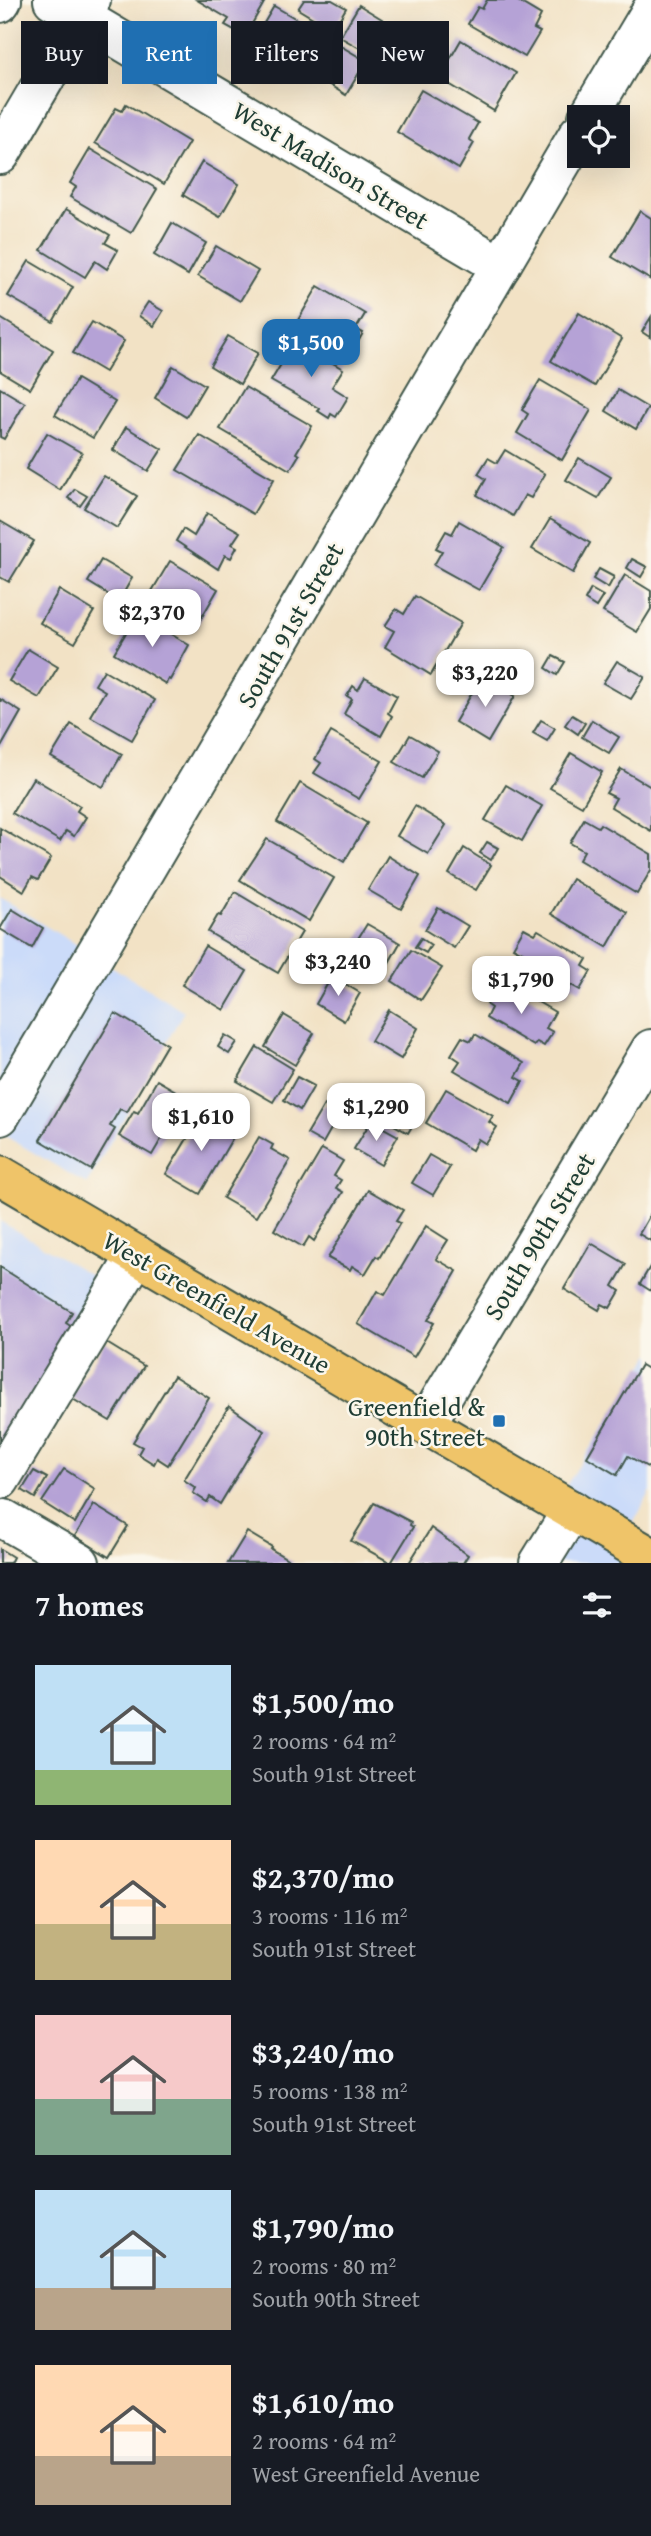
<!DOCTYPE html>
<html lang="en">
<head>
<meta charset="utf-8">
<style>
  :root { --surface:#171b24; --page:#20242c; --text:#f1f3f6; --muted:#9ea1a6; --accent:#1f6fb2 }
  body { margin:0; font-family:"Gentium Book Plus",serif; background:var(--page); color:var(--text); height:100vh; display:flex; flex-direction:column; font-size:26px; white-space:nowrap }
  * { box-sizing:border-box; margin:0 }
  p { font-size:23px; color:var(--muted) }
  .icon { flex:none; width:38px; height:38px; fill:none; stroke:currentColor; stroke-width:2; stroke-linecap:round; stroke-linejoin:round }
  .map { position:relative; height:1563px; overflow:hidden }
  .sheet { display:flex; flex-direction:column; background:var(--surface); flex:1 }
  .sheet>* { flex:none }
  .hud { position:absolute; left:21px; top:21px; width:609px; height:63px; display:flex; gap:14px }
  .tools { position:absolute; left:567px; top:105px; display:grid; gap:14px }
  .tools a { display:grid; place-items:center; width:63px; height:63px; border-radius:0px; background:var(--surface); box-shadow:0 7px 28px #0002; font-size:35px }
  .price { position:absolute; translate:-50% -60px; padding:0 16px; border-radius:14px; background:#fff; color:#222; font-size:23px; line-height:46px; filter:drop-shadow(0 2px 4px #0008) }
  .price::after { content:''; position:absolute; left:50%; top:42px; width:21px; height:16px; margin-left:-10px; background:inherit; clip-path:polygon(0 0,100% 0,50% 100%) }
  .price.selected { background:var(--accent); color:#fff }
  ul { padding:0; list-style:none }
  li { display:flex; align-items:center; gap:21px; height:175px; padding:0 35px }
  li span { display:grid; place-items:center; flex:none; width:196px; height:140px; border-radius:0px; color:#555 }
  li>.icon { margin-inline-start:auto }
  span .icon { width:84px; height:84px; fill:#fffc; stroke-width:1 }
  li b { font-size:30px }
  h2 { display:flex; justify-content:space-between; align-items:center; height:84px; padding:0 35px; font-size:30px }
  .pill { padding:0 24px; border-radius:0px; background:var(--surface); box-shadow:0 7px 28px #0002; font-size:24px; line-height:63px }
  .pill.selected { background:var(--accent); color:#fff }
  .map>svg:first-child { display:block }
  .built { fill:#cbdbf9 }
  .building { fill:#b5a2d6 }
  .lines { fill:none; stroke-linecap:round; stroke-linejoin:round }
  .minor-casing { stroke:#3f564a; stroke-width:42 }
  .major-casing { stroke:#3f564a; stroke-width:42 }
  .minor { stroke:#fff; stroke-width:38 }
  .major { stroke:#efc469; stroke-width:38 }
  .poi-dot { fill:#1f6fb2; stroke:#fbf7ec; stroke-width:2.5 }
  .labels { text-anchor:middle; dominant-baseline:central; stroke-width:5; stroke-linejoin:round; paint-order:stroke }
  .street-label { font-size:26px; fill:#1f3d34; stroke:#fbf7ec }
  .poi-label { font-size:26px; fill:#1f3d34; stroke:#fbf7ec; text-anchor:end }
</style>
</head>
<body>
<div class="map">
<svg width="651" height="1563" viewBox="0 0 651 1563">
  <rect width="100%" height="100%" fill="#fbf7ec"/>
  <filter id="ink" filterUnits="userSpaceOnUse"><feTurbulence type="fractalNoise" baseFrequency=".0143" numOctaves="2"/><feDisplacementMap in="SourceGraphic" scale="14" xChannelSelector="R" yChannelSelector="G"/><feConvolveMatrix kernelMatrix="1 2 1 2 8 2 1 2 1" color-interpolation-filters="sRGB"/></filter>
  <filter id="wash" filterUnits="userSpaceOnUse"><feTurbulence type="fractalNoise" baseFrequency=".00686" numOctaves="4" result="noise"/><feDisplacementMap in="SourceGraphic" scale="28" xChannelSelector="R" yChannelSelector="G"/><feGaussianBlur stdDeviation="1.57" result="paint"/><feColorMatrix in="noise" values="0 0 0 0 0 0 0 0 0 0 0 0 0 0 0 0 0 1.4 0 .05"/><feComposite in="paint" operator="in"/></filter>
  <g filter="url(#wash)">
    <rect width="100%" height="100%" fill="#f2e2c5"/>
    <!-- built -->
    <g class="built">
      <path d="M0,898L184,1011L87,1184L0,1133Z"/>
      <path d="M0,1221L127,1297L0,1503Z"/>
      <path d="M651,1353V1491L624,1540L651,1563H539L557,1500Z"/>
    </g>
    <g id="blocks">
      <!-- building -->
      <g class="building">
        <path d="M197,0H263L265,1L245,36L225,25L229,19Z"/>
        <path d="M304,0H332L346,8L333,30L298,9Z"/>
        <path d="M487,0H516L541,15L534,29L540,32L525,57L468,24L478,7L482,9Z"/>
        <path d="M359,5L390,24L372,55L340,37Z"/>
        <path d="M274,6L305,24L285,58L254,40Z"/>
        <path d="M461,40L516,73L494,111L439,78Z"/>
        <path d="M339,45L366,61L346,95L318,78Z"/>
        <path d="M421,90L478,123L469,139L474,143L459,169L397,132Z"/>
        <path d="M126,104L189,142L164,184L95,143L116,108L122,111Z"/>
        <path d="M90,149L157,189L131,233L70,197L76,187L70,183Z"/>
        <path d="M202,162L239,184L220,217L183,195Z"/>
        <path d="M66,209L110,235L105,243L118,250L107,269L95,261L85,277L41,250Z"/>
        <path d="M640,211L651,218V280L612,257Z"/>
        <path d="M172,223L206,243L188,275L154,255Z"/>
        <path d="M216,246L258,271L240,301L198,276Z"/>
        <path d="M29,261L73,287L53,322L8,296Z"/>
        <path d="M318,286L365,314L356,329L363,333L354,349L347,345L340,358L320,346L322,343L294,327Z"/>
        <path d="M148,302L163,311L154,326L139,316Z"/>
        <path d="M579,313L622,339L595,386L551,361Z"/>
        <path d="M651,317V338L642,332Z"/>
        <path d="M0,318L53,350L30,389L0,371Z"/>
        <path d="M92,322L124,341L105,372L73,353Z"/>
        <path d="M228,336L258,353L240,384L210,366Z"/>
        <path d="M295,341L343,369L332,387L348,397L336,417L331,414L329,418L318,411L320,409L271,381Z"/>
        <path d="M173,366L205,385L186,417L155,398Z"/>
        <path d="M77,379L115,402L93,438L55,415Z"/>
        <path d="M540,380L591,410L562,460L517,433L528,414L522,410Z"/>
        <path d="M245,387L312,426L296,453L299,455L290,470L220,429Z"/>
        <path d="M0,388L25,403L4,439L0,437Z"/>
        <path d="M618,390L648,408L636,429L606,411Z"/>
        <path d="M126,427L162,449L148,471L113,450Z"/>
        <path d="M47,433L82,453L60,490L26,469Z"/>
        <path d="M199,435L274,479L253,514L177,470Z"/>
        <path d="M505,450L545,474L531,498L525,495L513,516L477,495L486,479L478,474L488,458L497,463Z"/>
        <path d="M579,458L611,477L598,498L566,480Z"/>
        <path d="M104,476L137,496L117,528L84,508Z"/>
        <path d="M75,489L87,496L80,506L68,498Z"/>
        <path d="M207,513L240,532L232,544L237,547L231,558L225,555L218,569L176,541L183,529L194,536Z"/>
        <path d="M550,519L590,543L573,573L532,549Z"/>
        <path d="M0,521L34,541L9,582L0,577Z"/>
        <path d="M459,521L504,547L479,590L434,565L442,551L436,548L446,531L452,534Z"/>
        <path d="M632,559L647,567L641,577L627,568Z"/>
        <path d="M101,560L132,578L119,601L88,582Z"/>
        <path d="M170,561L218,589L195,629L146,601Z"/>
        <path d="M599,569L614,577L608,588L593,579Z"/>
        <path d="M625,575L651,591V609L637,632L603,612Z"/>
        <path d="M591,589L603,596L596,607L585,600Z"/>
        <path d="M59,590L94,611L75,643L40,623Z"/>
        <path d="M415,596L461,623L431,675L385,647L394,631L385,626L396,609L404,614Z"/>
        <path d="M137,614L189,645L170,680L168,679L166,684L114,653Z"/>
        <path d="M28,649L58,667L39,698L9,681Z"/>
        <path d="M553,656L565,662L557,675L546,668Z"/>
        <path d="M617,661L645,677L631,699L603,683Z"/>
        <path d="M104,670L155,700L132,740L90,716L105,691L95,685Z"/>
        <path d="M482,676L515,696L488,742L455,722Z"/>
        <path d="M365,678L397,696L388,713L392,716L381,736L344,714L352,699L347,696L353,686L358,690Z"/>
        <path d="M0,699L21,712L0,749Z"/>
        <path d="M572,715L585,723L578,734L565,725Z"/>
        <path d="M541,720L555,728L547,741L533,733Z"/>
        <path d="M592,720L619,737L609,753L582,737Z"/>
        <path d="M71,724L122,754L103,787L51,757Z"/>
        <path d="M331,732L382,761L359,799L314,773L321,763L315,759Z"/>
        <path d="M410,735L438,751L422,778L394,762Z"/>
        <path d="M571,753L602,772L582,806L550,788Z"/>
        <path d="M621,769L651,787V831L611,807L616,798L606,793Z"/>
        <path d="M33,778L80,806L77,811L86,817L74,836L66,831L60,841L12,813Z"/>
        <path d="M300,783L367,823L344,862L277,822Z"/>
        <path d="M506,785L542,806L522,841L485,820Z"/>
        <path d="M415,806L446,825L428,854L397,836Z"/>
        <path d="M584,819L598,827L600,824L651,854V870L637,894L579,860L584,851L570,843Z"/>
        <path d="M0,828L51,858L38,880L32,877L24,891L0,876Z"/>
        <path d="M267,839L334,878L309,921L240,880Z"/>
        <path d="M487,842L498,848L491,860L480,853Z"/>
        <path d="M464,848L491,865L476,890L449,874Z"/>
        <path d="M388,856L420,876L401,909L368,890Z"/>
        <path d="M572,879L627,912L607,947L551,914Z"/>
        <path d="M235,892L302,932L278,973L208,932L218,915L221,916Z"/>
        <path d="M438,908L468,926L454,948L425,930Z"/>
        <path d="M12,909L43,928L32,948L0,929Z"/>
        <path d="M367,924L400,943L383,973L349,953Z"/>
        <path d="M524,928L535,934L538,930L587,959L583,966L591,971L580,990L571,985L566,994L517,965L524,953L513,947Z"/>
        <path d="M421,938L431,945L426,953L415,947Z"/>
        <path d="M205,946L247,971L224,1010L182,985Z"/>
        <path d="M411,950L442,968L421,1000L392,981Z"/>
        <path d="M332,976L360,993L344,1021L316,1004Z"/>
        <path d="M507,984L555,1012L546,1028L553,1032L544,1046L537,1042L534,1046L486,1018L491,1008L487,1005L494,992L501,996Z"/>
        <path d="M389,1010L418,1028L401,1059L371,1041Z"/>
        <path d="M115,1013L167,1044L127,1112L120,1109L110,1126L115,1129L91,1170L40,1140Z"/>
        <path d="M284,1015L314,1033L295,1065L265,1047Z"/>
        <path d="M475,1034L524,1063L516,1077L523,1081L511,1103L454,1070L460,1061L451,1055L462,1037L471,1041Z"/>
        <path d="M225,1035L237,1042L229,1054L218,1047Z"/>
        <path d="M257,1047L293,1069L273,1102L237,1081Z"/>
        <path d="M297,1077L314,1086L300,1110L284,1100Z"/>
        <path d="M157,1080L186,1097L152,1155L119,1136L134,1111L138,1113Z"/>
        <path d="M446,1089L493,1116L489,1122L497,1127L486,1144L478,1139L472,1150L426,1123Z"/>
        <path d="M385,1093L420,1113L408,1133L373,1113Z"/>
        <path d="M324,1105L340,1113L323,1143L307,1134Z"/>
        <path d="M203,1112L236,1132L200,1194L166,1174Z"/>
        <path d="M371,1121L398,1136L381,1165L354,1149Z"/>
        <path d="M259,1137L273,1145L271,1149L290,1160L256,1217L223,1198Z"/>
        <path d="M322,1149L343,1161L334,1176L341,1180L336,1188L343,1192L314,1241L309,1237L303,1247L274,1230Z"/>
        <path d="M429,1155L450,1167L433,1195L412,1183Z"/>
        <path d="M368,1190L403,1210L396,1221L400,1223L379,1258L376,1256L365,1274L352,1266L350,1270L328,1258Z"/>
        <path d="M651,1213V1241L639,1234Z"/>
        <path d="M426,1226L448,1240L436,1259L457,1271L428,1320L434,1323L414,1357L358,1324L377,1291L385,1295Z"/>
        <path d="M591,1243L626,1264L613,1286L620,1291L610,1308L602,1304L599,1310L564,1289Z"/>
        <path d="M651,1265V1291L640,1284Z"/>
        <path d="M0,1267L72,1312L66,1323L75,1329L0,1466Z"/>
        <path d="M105,1342L144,1366L110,1421L71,1398Z"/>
        <path d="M641,1365L651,1371V1469L628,1456L617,1475L587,1457Z"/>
        <path d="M174,1376L209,1398L168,1465L157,1458L154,1464L138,1454L142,1447L133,1442Z"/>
        <path d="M229,1406L264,1431L220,1504L210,1497L207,1502L193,1493L196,1488L184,1480Z"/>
        <path d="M64,1469L95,1489L75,1523L42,1502Z"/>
        <path d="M34,1471L47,1478L35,1498L22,1490Z"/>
        <path d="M374,1503L411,1522L410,1525L413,1527L391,1563L351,1541Z"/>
        <path d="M94,1505L128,1526L109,1557L75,1536Z"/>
        <path d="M431,1528L468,1555L463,1563H409Z"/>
        <path d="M247,1532L272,1547L271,1549L294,1563H228Z"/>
        <path d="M0,1549L13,1557L10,1563H0Z"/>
      </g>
    </g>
  </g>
  <g filter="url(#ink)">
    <use href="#blocks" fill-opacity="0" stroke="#3f564a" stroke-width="2"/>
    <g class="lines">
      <defs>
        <g id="minor">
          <path d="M53,0L501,266"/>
          <path d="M0,3L2,0"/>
          <path d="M588,117L651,11"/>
          <path d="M0,155L91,0"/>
          <path d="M0,1116L579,133"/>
          <path d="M426,1424L651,1049"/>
          <path d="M0,1480L137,1255"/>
          <path d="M4,1519L80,1563"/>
          <path d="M539,1563L572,1510"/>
        </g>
        <path id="major" d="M0,1175L651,1557"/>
      </defs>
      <!-- minor casing -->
      <use href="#minor" class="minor-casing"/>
      <!-- major casing -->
      <use href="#major" class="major-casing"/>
      <!-- minor -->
      <use href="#minor" class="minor"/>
      <!-- major -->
      <use href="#major" class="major"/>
    </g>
  </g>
  <!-- markers -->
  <rect class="poi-dot" x="492" y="1414" width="14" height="14" rx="3.5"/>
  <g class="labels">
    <!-- street labels -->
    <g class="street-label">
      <text transform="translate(331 165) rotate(31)">West Madison Street</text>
      <text transform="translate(290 625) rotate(-60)">South 91st Street</text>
      <text transform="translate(539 1236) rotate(-59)">South 90th Street</text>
      <text transform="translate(217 1302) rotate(30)">West Greenfield Avenue</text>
    </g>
    <!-- poi labels -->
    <g class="poi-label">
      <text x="485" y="1406">Greenfield &amp;<tspan x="485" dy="30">90th Street</tspan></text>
    </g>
  </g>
</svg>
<div class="tools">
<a><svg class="icon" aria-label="locate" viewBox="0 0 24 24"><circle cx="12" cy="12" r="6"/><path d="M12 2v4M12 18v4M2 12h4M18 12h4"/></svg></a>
</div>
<b class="price selected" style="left:311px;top:379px">$1,500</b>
<b class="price" style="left:152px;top:649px">$2,370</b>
<b class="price" style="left:485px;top:709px">$3,220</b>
<b class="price" style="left:338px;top:998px">$3,240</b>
<b class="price" style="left:521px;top:1016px">$1,790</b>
<b class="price" style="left:376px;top:1143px">$1,290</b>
<b class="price" style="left:201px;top:1153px">$1,610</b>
<div class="hud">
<a class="pill">Buy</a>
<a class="pill selected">Rent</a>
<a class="pill">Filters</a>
<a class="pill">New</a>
</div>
</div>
<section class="sheet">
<h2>7 homes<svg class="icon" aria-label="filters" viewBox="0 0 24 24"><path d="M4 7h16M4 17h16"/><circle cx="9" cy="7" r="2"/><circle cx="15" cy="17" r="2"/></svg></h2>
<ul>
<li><span style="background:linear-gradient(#bfe0f5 75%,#8fb573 0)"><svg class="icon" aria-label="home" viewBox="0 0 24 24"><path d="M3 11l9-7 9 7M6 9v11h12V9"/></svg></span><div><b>$1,500/mo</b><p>2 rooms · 64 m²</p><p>South 91st Street</p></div></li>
<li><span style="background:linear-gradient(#ffd9b3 60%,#c2b280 0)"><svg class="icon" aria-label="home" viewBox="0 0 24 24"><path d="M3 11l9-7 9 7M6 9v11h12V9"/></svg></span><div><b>$2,370/mo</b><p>3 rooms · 116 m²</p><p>South 91st Street</p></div></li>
<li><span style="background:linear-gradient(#f6c9c9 60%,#7fa58c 0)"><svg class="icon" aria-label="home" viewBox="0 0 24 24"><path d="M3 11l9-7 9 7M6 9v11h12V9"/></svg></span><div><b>$3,240/mo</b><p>5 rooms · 138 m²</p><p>South 91st Street</p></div></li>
<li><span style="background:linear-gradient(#bfe0f5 70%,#b9a48a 0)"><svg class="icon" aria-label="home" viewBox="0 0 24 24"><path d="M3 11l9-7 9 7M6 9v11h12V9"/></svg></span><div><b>$1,790/mo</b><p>2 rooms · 80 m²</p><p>South 90th Street</p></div></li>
<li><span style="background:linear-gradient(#ffd9b3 65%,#b9a48a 0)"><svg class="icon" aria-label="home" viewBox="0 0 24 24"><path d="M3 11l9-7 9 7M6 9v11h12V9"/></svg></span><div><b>$1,610/mo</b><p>2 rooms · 64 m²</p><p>West Greenfield Avenue</p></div></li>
</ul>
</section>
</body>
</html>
